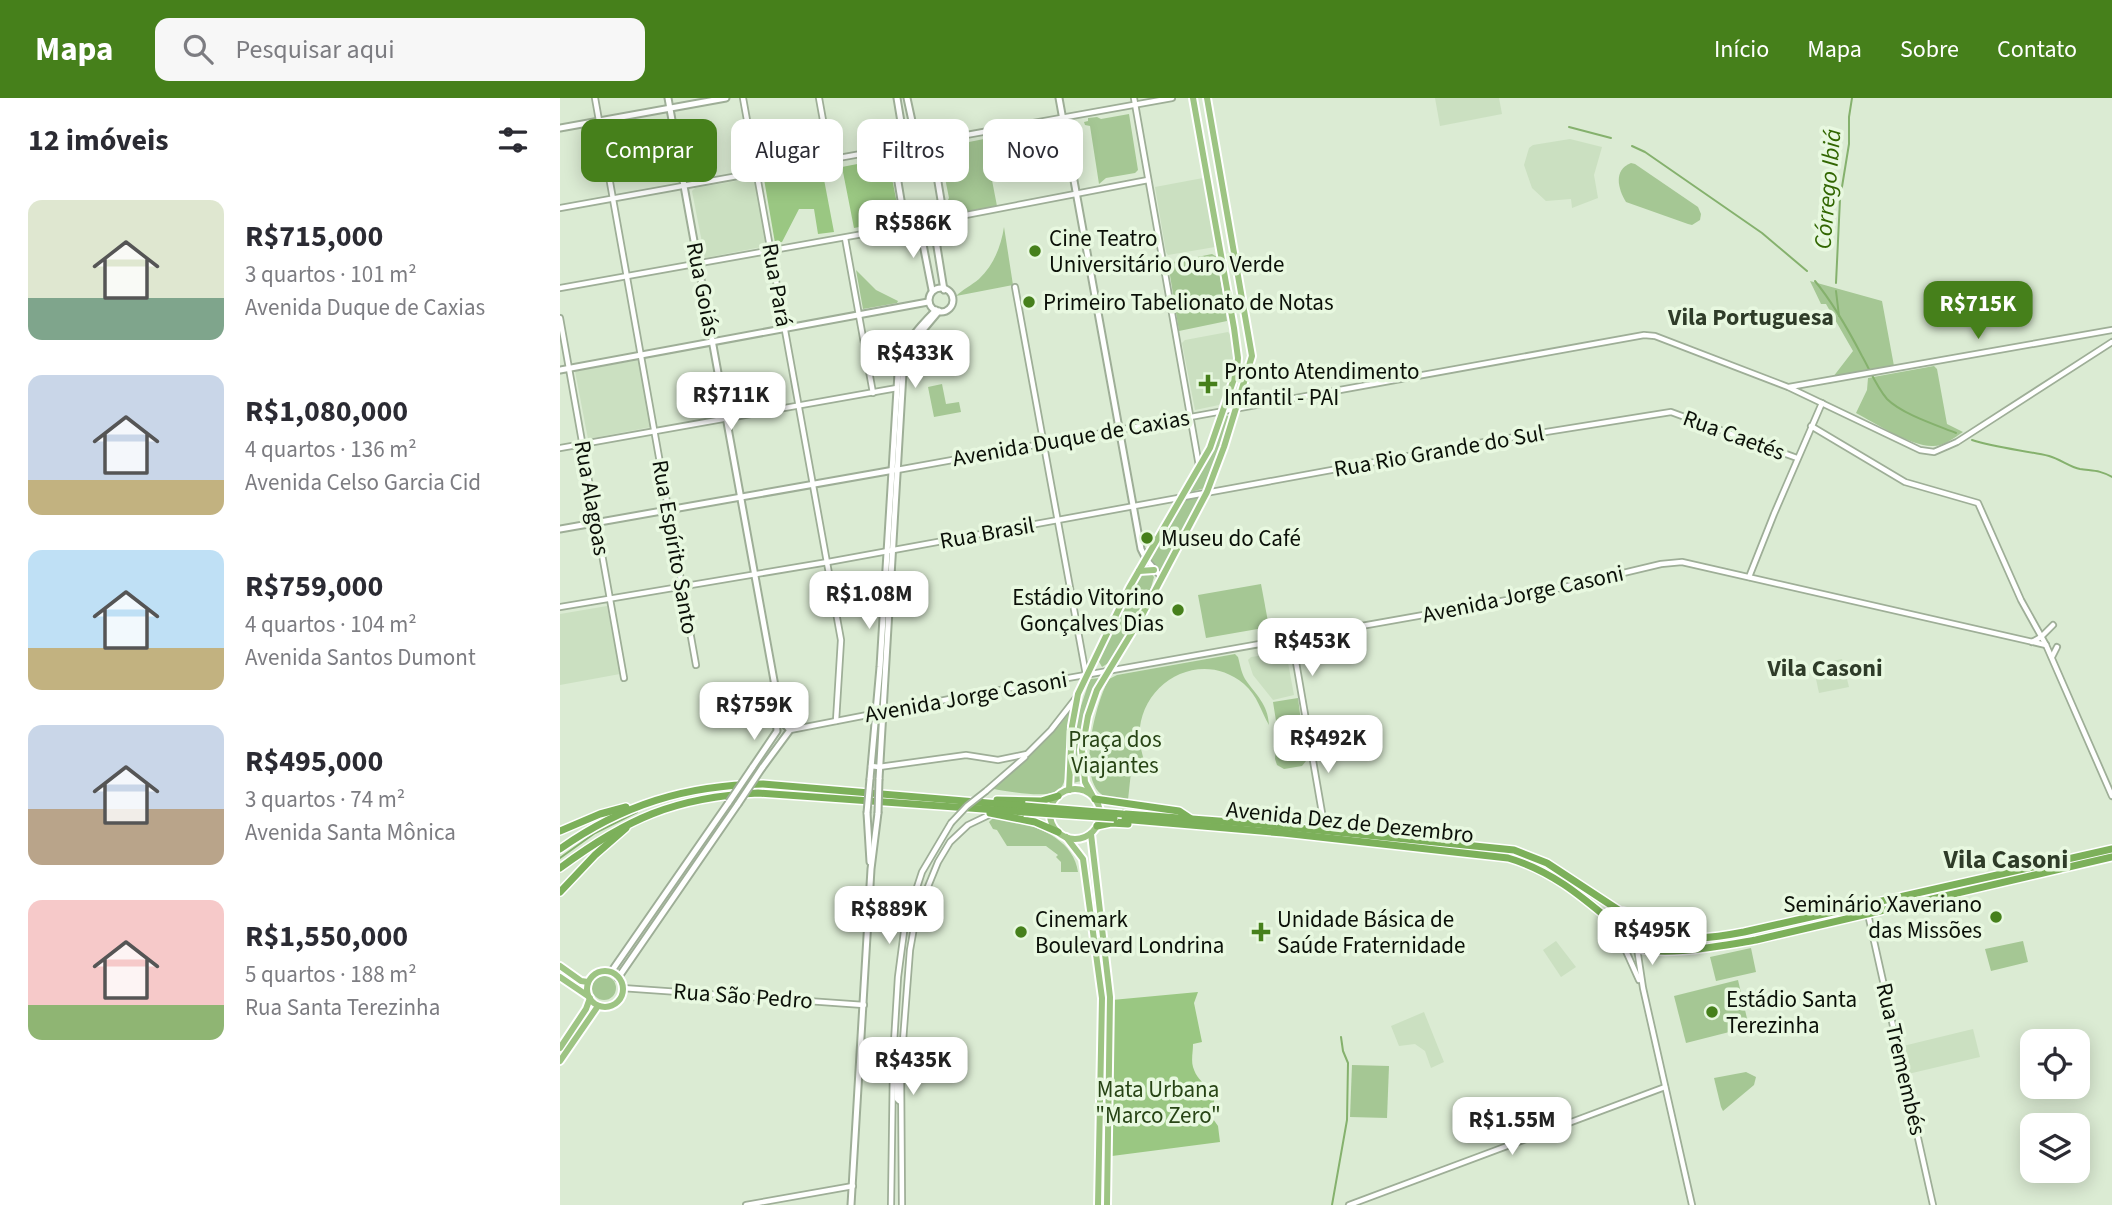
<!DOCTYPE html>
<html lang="pt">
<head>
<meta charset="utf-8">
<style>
  :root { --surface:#fff; --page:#f7f7f7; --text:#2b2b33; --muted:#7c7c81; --accent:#46801b }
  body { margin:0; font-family:"Source Sans 3",sans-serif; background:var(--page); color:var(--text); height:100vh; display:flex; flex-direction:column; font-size:26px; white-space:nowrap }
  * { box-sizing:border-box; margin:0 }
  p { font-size:23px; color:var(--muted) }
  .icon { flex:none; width:38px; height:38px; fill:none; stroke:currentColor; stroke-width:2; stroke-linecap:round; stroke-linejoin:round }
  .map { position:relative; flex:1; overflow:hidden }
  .side { display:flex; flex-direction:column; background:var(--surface); width:560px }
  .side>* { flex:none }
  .top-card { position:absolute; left:21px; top:21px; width:665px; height:63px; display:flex; gap:14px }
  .fabs { position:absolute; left:1460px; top:931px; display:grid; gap:14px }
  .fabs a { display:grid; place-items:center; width:70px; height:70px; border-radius:14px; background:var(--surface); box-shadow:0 4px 18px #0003; font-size:35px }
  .price { position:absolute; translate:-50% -60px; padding:0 16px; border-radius:14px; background:#fff; color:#222; font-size:23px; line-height:46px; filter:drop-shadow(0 2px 4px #0008) }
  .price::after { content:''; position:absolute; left:50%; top:42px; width:21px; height:16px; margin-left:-10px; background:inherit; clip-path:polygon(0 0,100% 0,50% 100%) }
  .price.active { background:var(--accent); color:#fff }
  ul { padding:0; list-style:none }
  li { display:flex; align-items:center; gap:21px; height:175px; padding:0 28px }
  li span { display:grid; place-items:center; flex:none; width:196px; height:140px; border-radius:14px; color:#555 }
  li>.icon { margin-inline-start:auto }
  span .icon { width:84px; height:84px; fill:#fffc; stroke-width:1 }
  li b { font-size:30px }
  h2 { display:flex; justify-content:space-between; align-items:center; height:84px; padding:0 28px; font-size:30px }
  .pill { padding:0 24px; border-radius:14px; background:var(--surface); box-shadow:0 4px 18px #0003; font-size:24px; line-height:63px }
  .pill.active { background:var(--accent); color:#fff }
  header { display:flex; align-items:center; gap:42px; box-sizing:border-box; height:98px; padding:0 35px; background:var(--accent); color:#fff }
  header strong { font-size:33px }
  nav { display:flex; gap:38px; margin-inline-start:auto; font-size:24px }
  .search { width:490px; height:63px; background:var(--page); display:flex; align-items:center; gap:18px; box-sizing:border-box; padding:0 24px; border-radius:14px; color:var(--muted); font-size:26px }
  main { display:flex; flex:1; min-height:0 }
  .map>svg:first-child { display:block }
  .built { fill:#cbe0c1 }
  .green { fill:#a5c794 }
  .forest { fill:#9ac782 }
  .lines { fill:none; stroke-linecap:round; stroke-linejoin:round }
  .stream { stroke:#85b16d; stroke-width:2 }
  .tertiary-casing { stroke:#9eae97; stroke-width:8 }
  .secondary-casing { stroke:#9eae97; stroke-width:9 }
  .primary-casing { stroke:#fff; stroke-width:10 }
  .trunk-casing { stroke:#fff; stroke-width:10 }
  .tertiary { stroke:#fff; stroke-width:4.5 }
  .secondary { stroke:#fff; stroke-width:5 }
  .primary { stroke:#9dc483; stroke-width:6 }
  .trunk { stroke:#7cb05a; stroke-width:7 }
  .tertiary-bridge-casing { stroke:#9eae97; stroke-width:8; stroke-linecap:butt }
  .secondary-bridge-casing { stroke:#9eae97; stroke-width:9; stroke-linecap:butt }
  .trunk-bridge-casing { stroke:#fff; stroke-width:10; stroke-linecap:butt }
  .tertiary-bridge { stroke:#fff; stroke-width:4.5 }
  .secondary-bridge { stroke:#fff; stroke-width:5 }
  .trunk-bridge { stroke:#7cb05a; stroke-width:7 }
  .poi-dot { fill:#46801b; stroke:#e8f8e0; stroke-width:2.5 }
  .labels { text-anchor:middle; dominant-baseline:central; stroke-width:7; stroke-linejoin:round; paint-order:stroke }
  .poi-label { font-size:23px; fill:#0b1008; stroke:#e8f8e0; text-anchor:start }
  .street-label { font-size:23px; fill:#0b1008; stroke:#e8f8e0 }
  .park-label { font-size:23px; fill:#274415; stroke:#e8f8e0 }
  .water-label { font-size:24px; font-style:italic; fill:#316600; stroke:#e8f8e0 }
  .neighbourhood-label { font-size:24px; font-weight:bold; fill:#2f3c29; stroke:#e8f8e0 }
  .quarter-label { font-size:26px; font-weight:bold; fill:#2f3c29; stroke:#e8f8e0 }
</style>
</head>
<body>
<header>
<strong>Mapa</strong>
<div class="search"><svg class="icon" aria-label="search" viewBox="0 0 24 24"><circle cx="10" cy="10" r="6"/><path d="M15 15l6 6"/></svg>Pesquisar aqui</div>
<nav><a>Início</a><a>Mapa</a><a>Sobre</a><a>Contato</a></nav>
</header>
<main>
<section class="side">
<h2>12 imóveis<svg class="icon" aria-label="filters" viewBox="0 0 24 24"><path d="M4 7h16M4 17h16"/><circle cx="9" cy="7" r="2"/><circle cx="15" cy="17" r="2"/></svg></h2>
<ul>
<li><span style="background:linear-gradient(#dfe7d0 70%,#7fa58c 0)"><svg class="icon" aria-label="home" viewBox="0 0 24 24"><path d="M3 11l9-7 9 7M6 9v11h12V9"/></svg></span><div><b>R$715,000</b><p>3 quartos · 101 m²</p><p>Avenida Duque de Caxias</p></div></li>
<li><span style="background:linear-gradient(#c9d6e8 75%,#c2b280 0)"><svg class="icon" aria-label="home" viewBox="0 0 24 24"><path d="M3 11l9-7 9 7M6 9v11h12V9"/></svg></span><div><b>R$1,080,000</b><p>4 quartos · 136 m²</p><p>Avenida Celso Garcia Cid</p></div></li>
<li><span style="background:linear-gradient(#bfe0f5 70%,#c2b280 0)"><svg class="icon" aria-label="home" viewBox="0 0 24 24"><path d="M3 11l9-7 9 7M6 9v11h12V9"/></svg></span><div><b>R$759,000</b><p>4 quartos · 104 m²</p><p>Avenida Santos Dumont</p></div></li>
<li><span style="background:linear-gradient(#c9d6e8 60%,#b9a48a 0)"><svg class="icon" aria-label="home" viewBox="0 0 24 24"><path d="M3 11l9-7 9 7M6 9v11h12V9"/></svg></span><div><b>R$495,000</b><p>3 quartos · 74 m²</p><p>Avenida Santa Mônica</p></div></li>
<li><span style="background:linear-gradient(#f6c9c9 75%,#8fb573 0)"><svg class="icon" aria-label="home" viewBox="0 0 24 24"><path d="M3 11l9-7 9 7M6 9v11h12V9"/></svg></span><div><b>R$1,550,000</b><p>5 quartos · 188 m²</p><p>Rua Santa Terezinha</p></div></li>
</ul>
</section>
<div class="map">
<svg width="1552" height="1107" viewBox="0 0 1552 1107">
  <rect width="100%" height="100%" fill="#dbebd3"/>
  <!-- built -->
  <g class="built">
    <path d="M875,0H939L942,16L880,28Z"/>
    <path d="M1010,41L1042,49L1034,77L1038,100L1012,110L1011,101L986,103L972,90L964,67L969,50L973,47Z"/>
    <path d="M193,80L195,82L207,148L145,160L132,93L135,90Z"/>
    <path d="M643,80L655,149L608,157L606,154L595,89Z"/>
    <path d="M668,234L671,237L674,266L659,307L635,312L622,245L625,242Z"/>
    <path d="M79,262L91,329L28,341L15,273Z"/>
    <path d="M196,289L200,313L174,318L170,294Z"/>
    <path d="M47,508L60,576L0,587V516Z"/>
    <path d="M726,554L734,597L713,602L693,577L688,562L691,559Z"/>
    <path d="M1282,561L1289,589L1259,595L1253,567Z"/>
    <path d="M996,843L1016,869L1001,879L983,852Z"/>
    <path d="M864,914L884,964L871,970L865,953L855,946L839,948L831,928Z"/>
    <path d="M1413,931L1420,959L1348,976L1343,948Z"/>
  </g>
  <!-- green -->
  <g class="green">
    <path d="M569,16L578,72L575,75L546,80L539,86L530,28L525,27L524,24L528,23V20L537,19L541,21Z"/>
    <path d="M424,41L437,108L380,118L389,100L379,50Z"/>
    <path d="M1071,65L1075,66L1138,109L1141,116L1140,122L1132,127L1128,126L1066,104C1058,91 1053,72 1071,65Z"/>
    <path d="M444,129L453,187L396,198C402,192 412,187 419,181C434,167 441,148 444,129Z"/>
    <path d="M652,156L657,159L667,223L619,233L608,165Z"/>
    <path d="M296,172L316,192L338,203L337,205L303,211Z"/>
    <path d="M1250,183L1322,203L1334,268L1273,279L1293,253L1266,206H1261Z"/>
    <path d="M1374,268L1377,271L1387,326L1403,334C1394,340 1384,348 1373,348C1352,349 1315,325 1296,315L1307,292L1308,280Z"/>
    <path d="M382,286L386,306L399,304L401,314L374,319L368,289Z"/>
    <path d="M666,317L670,319V322L645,390L631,394L630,390L658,338Z"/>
    <path d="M643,399L602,477L588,458L624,402Z"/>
    <path d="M582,475H591L594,479L589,497L550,564L542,569L538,562Z"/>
    <path d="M701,486L709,529L646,540L638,497Z"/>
    <path d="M675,556L678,559C680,566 681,574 685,581C696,597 708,606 709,627C701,614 698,598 684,586C631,542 554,603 588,671L585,676L571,674L568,702C559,701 548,701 541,696C517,677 536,603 549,581L557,577Z"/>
    <path d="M540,580C525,616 518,643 521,683L513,685L517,620L530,581Z"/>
    <path d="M738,600L746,663L742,668L724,671L717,667L715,661L717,629L713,604Z"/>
    <path d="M511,612C509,629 512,681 499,692C488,701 447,693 433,691L499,628Z"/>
    <path d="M433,720C465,723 513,736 518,774H501V764L496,759L498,757L486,748H447L437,732L433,731L429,724Z"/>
    <path d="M1062,816L1067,817L1093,835L1094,844L1084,848C1069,846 1054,837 1056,819Z"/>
    <path d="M1463,843L1468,864L1431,873L1425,851Z"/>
    <path d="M1191,850L1196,874L1156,883L1150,859Z"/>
    <circle cx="44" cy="890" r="12"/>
    <path d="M1178,882L1189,929L1126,945L1114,898Z"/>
    <path d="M792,967L829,968L827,1020L790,1019Z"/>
    <path d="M1186,974L1196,979L1194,987L1163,1013L1161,1009L1154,980Z"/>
  </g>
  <!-- forest -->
  <g class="forest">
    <path d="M328,60L339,116L345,120L294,130L282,69Z"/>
    <path d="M262,71L274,134L258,136L254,111H239L222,144L215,145L204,81Z"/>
    <path d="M638,894L634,905L642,944L633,946C633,954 631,962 633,969C641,995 662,982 651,1018L658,1028L660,1044L552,1058V902Z"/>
  </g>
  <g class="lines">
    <!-- stream -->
    <g class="stream">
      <path d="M1009,29L1051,40"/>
      <path d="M1072,48L1085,54L1202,135L1247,173"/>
      <path d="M1255,183C1273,205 1289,233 1302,258C1310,272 1316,288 1327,301C1342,316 1376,327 1396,335"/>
      <path d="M1276,185L1280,101L1289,46V19L1292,0"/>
      <path d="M1276,193L1279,218"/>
      <path d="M1412,342C1437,350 1463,352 1489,358C1500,361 1510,369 1520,371C1533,373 1540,372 1552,379"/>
      <path d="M0,760L35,735L77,714"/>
      <path d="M772,1107L787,1022L788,965L783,953L781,939"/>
    </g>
    <defs>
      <g id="tertiary">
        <path d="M35,0L136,567"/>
        <path d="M183,0L281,542L276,623"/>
        <path d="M259,0L270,61"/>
        <path d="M574,0L639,368"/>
        <path d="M0,110L612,0"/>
        <path d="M285,140L313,295"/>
        <path d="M455,189L526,577"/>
        <path d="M0,190L359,126L588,82"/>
        <path d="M0,220L64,580"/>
        <path d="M1229,289L1552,232"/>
        <path d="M1251,328L1345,384L1418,405L1461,502L1486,547L1552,698"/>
        <path d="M0,350L337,290"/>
        <path d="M337,372L1084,237L1095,238L1228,289L1360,352L1374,354L1397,344L1552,244"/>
        <path d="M586,461L602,480"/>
        <path d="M1189,479L1214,416L1262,305"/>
        <path d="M0,509L268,464L930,343L1111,314L1237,360"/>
        <path d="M732,541L765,732"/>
        <path d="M1472,544L1481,539L1493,527"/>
        <path d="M1492,559L1497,549"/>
        <path d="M230,632L395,600L886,513L958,500L1101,466L1122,464L1486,547"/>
        <path d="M311,668L319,669L406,657L438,662L467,656L491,632L516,600"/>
        <path d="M426,693L465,659"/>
        <path d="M1308,816L1373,1107"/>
        <path d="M1061,842L1079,882"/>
        <path d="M1077,850L1083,890L1132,1107"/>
        <path d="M62,890L304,907"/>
        <path d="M339,1003L337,1001V979L333,961L338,879L345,826L362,774L391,725"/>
        <path d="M186,1107L293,1088"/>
        <path d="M331,1107L333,968"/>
        <path d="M342,1107L341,969L350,852L356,818L378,764L390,744L408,727L431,716"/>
        <path d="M789,1107L1105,989"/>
      </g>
      <g id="secondary">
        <path d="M108,0L215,588L224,626L230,632L202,670"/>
        <path d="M337,0L345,48L335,66L342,108L345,114L359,126L372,192"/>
        <path d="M347,0L357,46L371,58L375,66L381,102L373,124L384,192"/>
        <path d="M499,0L581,451L586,461"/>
        <path d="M0,30L166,0"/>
        <circle cx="381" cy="202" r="12"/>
        <path d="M0,272L368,204"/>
        <path d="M0,431L334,372"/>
        <path d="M192,670L217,633L214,593"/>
        <path d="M310,681L320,569L338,275C342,247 357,231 376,212"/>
        <path d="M319,681L343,275L353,244L379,213"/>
        <path d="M307,715L310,764"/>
        <path d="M51,874L169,704"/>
        <path d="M58,880L178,706"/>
        <path d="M291,1107L311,771L318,715"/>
      </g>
      <g id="primary">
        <path d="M579,473L594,472"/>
        <circle cx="515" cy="716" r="25"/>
        <path d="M509,692L512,628L518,596L569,490L650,350L677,272L678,260L674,230L633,0"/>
        <path d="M532,697L525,684L522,652L528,618L537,592L579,523L647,394L664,349L692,258L647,0"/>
        <path d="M531,736L550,899L547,1107"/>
        <path d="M506,739L523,761L542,900L538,1107"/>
        <path d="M0,868L21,883L28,884"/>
        <circle cx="45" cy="891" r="18"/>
        <path d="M0,879L28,898"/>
        <path d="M0,950L26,911L30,900"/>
        <path d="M0,963L38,908"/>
      </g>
      <g id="trunk">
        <path d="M535,701L619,713L631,721"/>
        <path d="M437,702L481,703L498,698"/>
        <path d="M430,715L475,724L498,734"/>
        <path d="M566,716L698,726L954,752L987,765L1060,813C1073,813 1082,825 1093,831C1118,846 1158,839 1184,834L1552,751"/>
        <path d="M561,721L723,735L948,760C990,772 1020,797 1052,824C1054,834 1058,841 1067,846C1093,862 1166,847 1196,842L1552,759"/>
        <path d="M537,728L551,725L568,726"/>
        <path d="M0,733L40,716L66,709"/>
        <path d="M0,751C62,707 126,687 203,686L465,708"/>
        <path d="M0,770C66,721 115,699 198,695L464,714"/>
        <path d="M0,794L35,757L66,730"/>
        <path d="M1086,852L1097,845L1098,838L1095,833"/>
      </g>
    </defs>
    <!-- tertiary casing -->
    <use href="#tertiary" class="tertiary-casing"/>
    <!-- secondary casing -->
    <use href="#secondary" class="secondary-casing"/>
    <!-- primary casing -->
    <use href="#primary" class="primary-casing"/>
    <!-- trunk casing -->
    <use href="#trunk" class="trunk-casing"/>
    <!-- tertiary -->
    <use href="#tertiary" class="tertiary"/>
    <!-- secondary -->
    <use href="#secondary" class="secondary"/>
    <!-- primary -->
    <use href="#primary" class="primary"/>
    <!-- trunk -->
    <use href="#trunk" class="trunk"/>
    <defs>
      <path id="tertiary-bridge" d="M391,725L407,708L426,693"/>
      <g id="secondary-bridge">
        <path d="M169,704L192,670"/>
        <path d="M178,706L202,670"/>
        <path d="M307,715L310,681"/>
        <path d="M318,715L319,681"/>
      </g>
      <g id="trunk-bridge">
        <path d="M465,708L562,716"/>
        <path d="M464,714L554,720"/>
      </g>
    </defs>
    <!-- tertiary-bridge casing -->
    <use href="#tertiary-bridge" class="tertiary-bridge-casing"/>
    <!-- secondary-bridge casing -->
    <use href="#secondary-bridge" class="secondary-bridge-casing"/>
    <!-- trunk-bridge casing -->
    <use href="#trunk-bridge" class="trunk-bridge-casing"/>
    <!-- tertiary-bridge -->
    <use href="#tertiary-bridge" class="tertiary-bridge"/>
    <!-- secondary-bridge -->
    <use href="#secondary-bridge" class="secondary-bridge"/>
    <!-- trunk-bridge -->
    <use href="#trunk-bridge" class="trunk-bridge"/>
  </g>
  <!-- markers -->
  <g class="poi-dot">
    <circle cx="475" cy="153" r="7"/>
    <circle cx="469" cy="204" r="7"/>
    <path d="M644.5 275.5h7v7h7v7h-7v7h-7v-7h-7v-7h7z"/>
    <circle cx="587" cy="440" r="7"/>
    <circle cx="618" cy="512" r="7"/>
    <circle cx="1436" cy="819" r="7"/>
    <circle cx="461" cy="834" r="7"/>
    <path d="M697.5 823.5h7v7h7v7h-7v7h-7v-7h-7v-7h7z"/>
    <circle cx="1152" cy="914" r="7"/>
  </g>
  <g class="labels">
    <!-- poi labels -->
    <g class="poi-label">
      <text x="489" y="140">Cine Teatro<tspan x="489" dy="26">Universitário Ouro Verde</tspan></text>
      <text x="483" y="204">Primeiro Tabelionato de Notas</text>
      <text x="664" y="273">Pronto Atendimento<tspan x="664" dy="26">Infantil - PAI</tspan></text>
      <text x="601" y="440">Museu do Café</text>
      <text x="604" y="499" text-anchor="end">Estádio Vitorino<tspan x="604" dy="26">Gonçalves Dias</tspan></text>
      <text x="1422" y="806" text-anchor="end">Seminário Xaveriano<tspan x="1422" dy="26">das Missões</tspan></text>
      <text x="475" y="821">Cinemark<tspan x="475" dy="26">Boulevard Londrina</tspan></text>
      <text x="717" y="821">Unidade Básica de<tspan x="717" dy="26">Saúde Fraternidade</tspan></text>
      <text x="1166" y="901">Estádio Santa<tspan x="1166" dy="26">Terezinha</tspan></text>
    </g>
    <!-- street labels -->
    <g class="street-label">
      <text transform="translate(217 187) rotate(80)">Rua Pará</text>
      <text transform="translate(143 191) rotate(79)">Rua Goiás</text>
      <text transform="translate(1174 337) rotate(20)">Rua Caetés</text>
      <text transform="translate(511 340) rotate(-10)">Avenida Duque de Caxias</text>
      <text transform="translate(879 353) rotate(-10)">Rua Rio Grande do Sul</text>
      <text transform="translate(32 400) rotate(80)">Rua Alagoas</text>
      <text transform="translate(427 435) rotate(-10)">Rua Brasil</text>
      <text transform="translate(115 449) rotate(80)">Rua Espírito Santo</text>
      <text transform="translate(963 496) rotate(-12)">Avenida Jorge Casoni</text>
      <text transform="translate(406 599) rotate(-10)">Avenida Jorge Casoni</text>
      <text transform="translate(790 724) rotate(6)">Avenida Dez de Dezembro</text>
      <text transform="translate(183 898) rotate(4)">Rua São Pedro</text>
      <text transform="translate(1341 961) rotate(77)">Rua Tremembés</text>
    </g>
    <!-- park labels -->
    <g class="park-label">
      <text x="555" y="641">Praça dos<tspan x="555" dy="26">Viajantes</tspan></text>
      <text x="598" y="991">Mata Urbana<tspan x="598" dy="26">"Marco Zero"</tspan></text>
    </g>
    <!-- water labels -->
    <g class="water-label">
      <text transform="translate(1268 91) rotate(-85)">Córrego Ibiá</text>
    </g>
    <!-- neighbourhood labels -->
    <g class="neighbourhood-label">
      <text x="1191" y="219">Vila Portuguesa</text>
      <text x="1265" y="570">Vila Casoni</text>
    </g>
    <!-- quarter labels -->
    <g class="quarter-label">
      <text x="1446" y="761">Vila Casoni</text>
    </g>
  </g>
</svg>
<div class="fabs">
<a><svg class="icon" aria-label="locate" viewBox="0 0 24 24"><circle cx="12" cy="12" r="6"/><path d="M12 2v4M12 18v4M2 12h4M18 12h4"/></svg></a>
<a><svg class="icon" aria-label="layers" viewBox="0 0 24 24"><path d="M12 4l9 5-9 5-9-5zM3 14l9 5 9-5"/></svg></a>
</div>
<b class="price" style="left:353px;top:162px">R$586K</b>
<b class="price active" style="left:1418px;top:243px">R$715K</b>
<b class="price" style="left:355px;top:292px">R$433K</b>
<b class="price" style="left:171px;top:334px">R$711K</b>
<b class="price" style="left:309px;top:533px">R$1.08M</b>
<b class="price" style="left:752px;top:580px">R$453K</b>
<b class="price" style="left:194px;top:644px">R$759K</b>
<b class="price" style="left:768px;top:677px">R$492K</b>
<b class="price" style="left:329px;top:848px">R$889K</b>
<b class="price" style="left:1092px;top:869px">R$495K</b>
<b class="price" style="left:353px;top:999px">R$435K</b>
<b class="price" style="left:952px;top:1059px">R$1.55M</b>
<div class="top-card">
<a class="pill active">Comprar</a>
<a class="pill">Alugar</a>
<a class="pill">Filtros</a>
<a class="pill">Novo</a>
</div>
</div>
</main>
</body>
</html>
